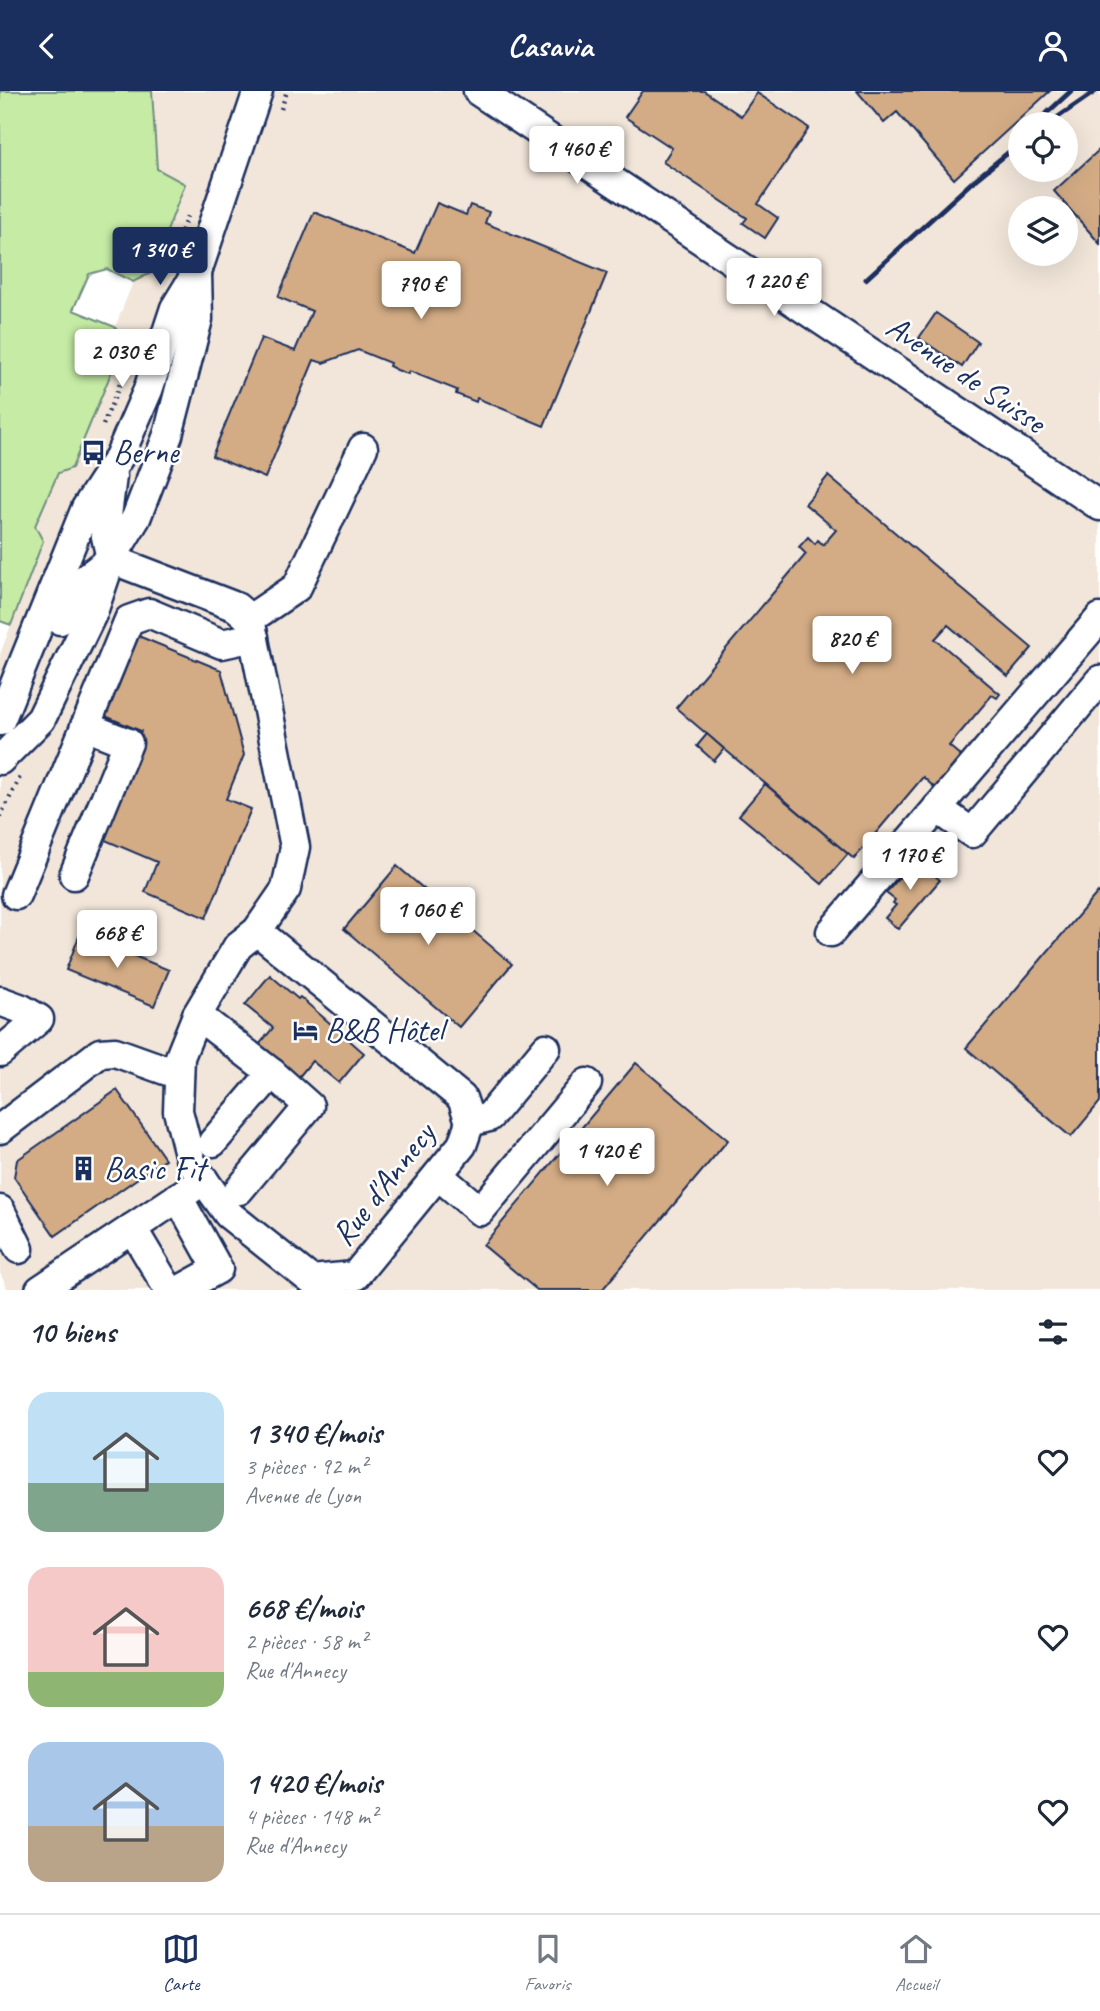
<!DOCTYPE html>
<html lang="fr">
<head>
<meta charset="utf-8">
<style>
  :root { --surface:#fff; --page:#f6f6f7; --text:#1f2937; --muted:#747a83; --line:#e0e1e3; --accent:#1b2f5e }
  body { margin:0; font-family:Caveat,sans-serif; background:var(--page); color:var(--text); height:100vh; display:flex; flex-direction:column; font-size:26px; white-space:nowrap }
  * { box-sizing:border-box; margin:0 }
  p { font-size:23px; color:var(--muted) }
  .icon { flex:none; width:38px; height:38px; fill:none; stroke:currentColor; stroke-width:2; stroke-linecap:round; stroke-linejoin:round }
  .map { position:relative; height:1199px; overflow:hidden }
  .details { display:flex; flex-direction:column; background:var(--surface); flex:1 }
  .details>* { flex:none }
  .buttons { position:absolute; left:1008px; top:21px; display:grid; gap:14px }
  .buttons a { display:grid; place-items:center; width:70px; height:70px; border-radius:50%; background:var(--surface); box-shadow:0 7px 28px #0002; font-size:35px }
  .price { position:absolute; translate:-50% -60px; padding:0 16px; border-radius:7px; background:#fff; color:#222; font-size:23px; line-height:46px; filter:drop-shadow(0 2px 4px #0008) }
  .price::after { content:''; position:absolute; left:50%; top:42px; width:21px; height:16px; margin-left:-10px; background:inherit; clip-path:polygon(0 0,100% 0,50% 100%) }
  .price.current { background:var(--accent); color:#fff }
  ul { padding:0; list-style:none }
  li { display:flex; align-items:center; gap:21px; height:175px; padding:0 28px }
  li span { display:grid; place-items:center; flex:none; width:196px; height:140px; border-radius:21px; color:#555 }
  li>.icon { margin-inline-start:auto }
  span .icon { width:84px; height:84px; fill:#fffc; stroke-width:1 }
  li b { font-size:30px }
  h2 { display:flex; justify-content:space-between; align-items:center; height:84px; padding:0 28px; font-size:30px }
  header { display:flex; justify-content:space-between; align-items:center; height:91px; padding:0 28px; background:var(--accent); color:#fff; font-size:32px; font-weight:700 }
  .tabs { display:flex; justify-content:space-around; align-items:center; height:98px; border-top:2px solid var(--line); background:var(--surface); font-size:19px; color:var(--muted) }
  .tabs a { display:grid; justify-items:center; gap:4px }
  .tabs .current { color:var(--accent) }
  .map>svg:first-child { display:block }
  .built { fill:#f2e6da; fill-rule:evenodd }
  .green { fill:#c5eba5; stroke:#708d82; stroke-width:2 }
  .building { fill:#d3ac85; stroke:#1b2f5e; stroke-width:2 }
  .lines { fill:none; stroke-linecap:round; stroke-linejoin:round }
  .minor-casing { stroke:#1b2f5e; stroke-width:33 }
  .path { stroke:#1b2f5e; stroke-width:4.5; stroke-dasharray:2 5; stroke-linecap:butt }
  .minor { stroke:#fff; stroke-width:28 }
  .rail { stroke:#1b2f5e; stroke-width:5 }
  .tree { fill:#99a6b0 }
  .labels { text-anchor:middle; dominant-baseline:central; stroke-width:5; stroke-linejoin:round; paint-order:stroke }
  .street-label { font-size:33px; fill:#1b2f5e; stroke:#fff }
  .poi-label { font-size:33px; fill:#1b2f5e; stroke:#fff; text-anchor:start }
</style>
</head>
<body>
<header><svg class="icon" aria-label="back" viewBox="0 0 24 24"><path d="M15 5l-7 7 7 7"/></svg>Casavia<svg class="icon" aria-label="person" viewBox="0 0 24 24"><circle cx="12" cy="8" r="4"/><path d="M4 21q1-7 8-7t8 7"/></svg></header>
<div class="map">
<svg width="1100" height="1199" viewBox="0 0 1100 1199">
  <rect width="100%" height="100%" fill="#fff"/>
  <filter id="ink" filterUnits="userSpaceOnUse"><feTurbulence type="fractalNoise" baseFrequency=".0143" numOctaves="2"/><feDisplacementMap in="SourceGraphic" scale="14" xChannelSelector="R" yChannelSelector="G"/><feConvolveMatrix kernelMatrix="1 2 1 2 8 2 1 2 1" color-interpolation-filters="sRGB"/></filter>
  <g filter="url(#ink)">
    <!-- built -->
    <path class="built" d="M152,0H1100V1199H8L0,1182V563L43,450L35,436L58,382L72,377L122,253L115,236L133,191L149,183L185,93L157,78ZM1020,33H1066V79H1020ZM1020,117H1066V163H1020Z"/>
    <!-- green -->
    <path class="green" d="M0,0H152L157,78L185,93L151,182L133,191L107,178L89,183L73,219L115,236L123,253L72,377L58,382L35,435L43,450L11,534L0,530Z"/>
    <!-- building -->
    <g class="building">
      <path d="M643,0H704L741,25L757,2L809,37L758,113L778,127L765,147L743,132L747,127L663,71L672,57L625,26Z"/>
      <path d="M857,0H1050L954,88L897,21L884,32Z"/>
      <path d="M1100,58V153L1054,100Z"/>
      <path d="M437,112L466,124L470,114L489,121L485,132L607,182L544,335L477,307L476,311L456,303L457,299L409,280L408,283L397,279L389,275L390,272L358,259L323,272L314,269L265,387L212,365L261,247L295,260L312,220L278,206L314,121L415,162Z"/>
      <path d="M936,222L978,251L962,276L919,247Z"/>
      <path d="M828,385L1032,557L1008,585L948,534L935,548L1000,603L997,607L992,604L949,655L961,665L935,697L923,686L854,768L676,617L806,463L799,456L808,446L815,453L818,449L823,454L836,439L805,413Z"/>
      <path d="M131,542L221,579L244,664L226,708L251,718L206,827L145,801L157,771L98,746L141,640L98,622Z"/>
      <path d="M707,643L724,658L714,670L697,655Z"/>
      <path d="M765,693L848,763L822,793L739,724Z"/>
      <path d="M915,768L940,789L898,838L885,827L896,814L893,812L895,809L886,802Z"/>
      <path d="M397,775L512,873L459,936L344,838Z"/>
      <path d="M1098,801L1100,803V1011L1071,1046L966,957Z"/>
      <path d="M80,843L169,879L154,915L66,879Z"/>
      <path d="M270,884L298,908L300,906L364,962L339,992L312,970L298,987L258,955L273,937L245,914Z"/>
      <path d="M636,972L728,1049L602,1199H537L483,1154Z"/>
      <path d="M117,999L165,1068L55,1145L14,1086L17,1069Z"/>
    </g>
    <g class="lines">
      <defs>
        <g id="minor">
          <path d="M478,0L1100,415"/>
          <path d="M111,468L236,516L250,528L295,756L286,798L257,840L238,855L197,924L180,966L178,1020L191,1071L228,1123L311,1189L355,1185L462,1054L470,1031L462,1007L257,840"/>
          <path d="M111,468L105,441L112,385"/>
          <path d="M250,528L297,496L363,357"/>
          <path d="M60,529L76,495L111,468"/>
          <path d="M0,630L86,417L119,366L148,299L175,217L197,181L258,0"/>
          <path d="M0,669L41,628L93,521L111,468L136,427L168,344L198,228L197,181"/>
          <path d="M937,717L972,742L1100,589"/>
          <path d="M74,784L128,652L85,635"/>
          <path d="M16,804L129,529L149,522L222,553L254,546"/>
          <path d="M831,841L1100,527"/>
          <path d="M0,910L22,918L39,928L0,961"/>
          <path d="M197,924L272,982L309,1015L239,1099"/>
          <path d="M470,1031L489,1026L546,957"/>
          <path d="M0,1038L100,962L115,961L179,984"/>
          <path d="M213,1051L272,982"/>
          <path d="M438,1084L480,1120L587,992"/>
          <path d="M178,1106L218,1178L180,1199"/>
          <path d="M0,1119L19,1158"/>
          <path d="M132,1137L169,1199"/>
          <path d="M40,1199L204,1089"/>
        </g>
      </defs>
      <!-- minor casing -->
      <use href="#minor" class="minor-casing"/>
      <!-- path -->
      <g class="path">
        <path d="M281,18L287,0"/>
        <path d="M167,179L187,125"/>
        <path d="M103,334L129,271"/>
        <path d="M0,726L20,686"/>
      </g>
      <!-- minor -->
      <use href="#minor" class="minor"/>
      <!-- rail -->
      <g class="rail">
        <path d="M1035,33L1071,0"/>
        <path d="M1048,33L1096,0"/>
        <path d="M866,188L971,92L1020,52"/>
      </g>
    </g>
    <!-- trees -->
    <circle class="tree" cx="133" cy="171" r="8"/>
  </g>
  <!-- icons -->
  <defs>
    <symbol id="bus-bare" viewBox="-9 -9 18 18"><path d="M-5-6H5V4H4V6H2V4H-2V6H-4V4H-5ZM-3.5-4V0h7V-4ZM-3.5 1.2v1.5H-2V1.2ZM2 1.2v1.5H3.5V1.2Z" fill="#1b2f5e" stroke="#fff" stroke-width="2.5" paint-order="stroke"/></symbol>
    <symbol id="hotel-bare" viewBox="-9 -9 18 18"><path d="M-6-4.5h1.5V1H6V5H4.5V3h-9V5H-6ZM-4 0a1.8 1.8 0 1 1 3.6 0ZM.5 0V-2.5h3Q6-2.5 6 0Z" fill="#1b2f5e" stroke="#fff" stroke-width="2.5" paint-order="stroke"/></symbol>
    <symbol id="building-bare" viewBox="-9 -9 18 18"><path d="M-4-6H4V6H1V3H-1V6H-4ZM-2.5-4.3h1.7v1.8h-1.7ZM.8-4.3h1.7v1.8H.8ZM-2.5-1h1.7V.8h-1.7ZM.8-1h1.7V.8H.8Z" fill="#1b2f5e" stroke="#fff" stroke-width="2.5" paint-order="stroke"/></symbol>
  </defs>
  <g fill-rule="evenodd">
    <use href="#bus-bare" x="76" y="344" width="35" height="35"/>
    <use href="#hotel-bare" x="288" y="922" width="35" height="35"/>
    <use href="#building-bare" x="66" y="1060" width="35" height="35"/>
  </g>
  <g class="labels">
    <!-- street labels -->
    <g class="street-label">
      <text transform="translate(966 283) rotate(34)">Avenue de Suisse</text>
      <text transform="translate(383 1093) rotate(-52)">Rue d'Annecy</text>
    </g>
    <!-- poi labels -->
    <g class="poi-label">
      <text x="113" y="361">Berne</text>
      <text x="325" y="939">B&amp;B Hôtel</text>
      <text x="104" y="1078">Basic Fit</text>
    </g>
  </g>
</svg>
<div class="buttons">
<a><svg class="icon" aria-label="locate" viewBox="0 0 24 24"><circle cx="12" cy="12" r="6"/><path d="M12 2v4M12 18v4M2 12h4M18 12h4"/></svg></a>
<a><svg class="icon" aria-label="layers" viewBox="0 0 24 24"><path d="M12 4l9 5-9 5-9-5zM3 14l9 5 9-5"/></svg></a>
</div>
<b class="price" style="left:577px;top:95px">1 460 €</b>
<b class="price current" style="left:160px;top:196px">1 340 €</b>
<b class="price" style="left:774px;top:227px">1 220 €</b>
<b class="price" style="left:421px;top:230px">790 €</b>
<b class="price" style="left:122px;top:298px">2 030 €</b>
<b class="price" style="left:852px;top:585px">820 €</b>
<b class="price" style="left:910px;top:801px">1 170 €</b>
<b class="price" style="left:428px;top:856px">1 060 €</b>
<b class="price" style="left:117px;top:879px">668 €</b>
<b class="price" style="left:607px;top:1097px">1 420 €</b>
</div>
<section class="details">
<h2>10 biens<svg class="icon" aria-label="filters" viewBox="0 0 24 24"><path d="M4 7h16M4 17h16"/><circle cx="9" cy="7" r="2"/><circle cx="15" cy="17" r="2"/></svg></h2>
<ul>
<li><span style="background:linear-gradient(#bfe0f5 65%,#7fa58c 0)"><svg class="icon" aria-label="home" viewBox="0 0 24 24"><path d="M3 11l9-7 9 7M6 9v11h12V9"/></svg></span><div><b>1 340 €/mois</b><p>3 pièces · 92 m²</p><p>Avenue de Lyon</p></div><svg class="icon" aria-label="heart" viewBox="0 0 24 24"><path d="M12 20l-8-8c-3-5 5-10 8-4 3-6 11-1 8 4z"/></svg></li>
<li><span style="background:linear-gradient(#f6c9c9 75%,#8fb573 0)"><svg class="icon" aria-label="home" viewBox="0 0 24 24"><path d="M3 11l9-7 9 7M6 9v11h12V9"/></svg></span><div><b>668 €/mois</b><p>2 pièces · 58 m²</p><p>Rue d'Annecy</p></div><svg class="icon" aria-label="heart" viewBox="0 0 24 24"><path d="M12 20l-8-8c-3-5 5-10 8-4 3-6 11-1 8 4z"/></svg></li>
<li><span style="background:linear-gradient(#a9c7e8 60%,#b9a48a 0)"><svg class="icon" aria-label="home" viewBox="0 0 24 24"><path d="M3 11l9-7 9 7M6 9v11h12V9"/></svg></span><div><b>1 420 €/mois</b><p>4 pièces · 148 m²</p><p>Rue d'Annecy</p></div><svg class="icon" aria-label="heart" viewBox="0 0 24 24"><path d="M12 20l-8-8c-3-5 5-10 8-4 3-6 11-1 8 4z"/></svg></li>
</ul>
</section>
<nav class="tabs">
<a class="current"><svg class="icon" aria-label="map" viewBox="0 0 24 24"><path d="M3 6l6-2 6 2 6-2v14l-6 2-6-2-6 2zM9 4v14M15 6v14"/></svg>Carte</a>
<a><svg class="icon" aria-label="saved" viewBox="0 0 24 24"><path d="M7 4h10v16l-5-4-5 4z"/></svg>Favoris</a>
<a><svg class="icon" aria-label="home" viewBox="0 0 24 24"><path d="M3 11l9-7 9 7M6 9v11h12V9"/></svg>Accueil</a>
</nav>
</body>
</html>
